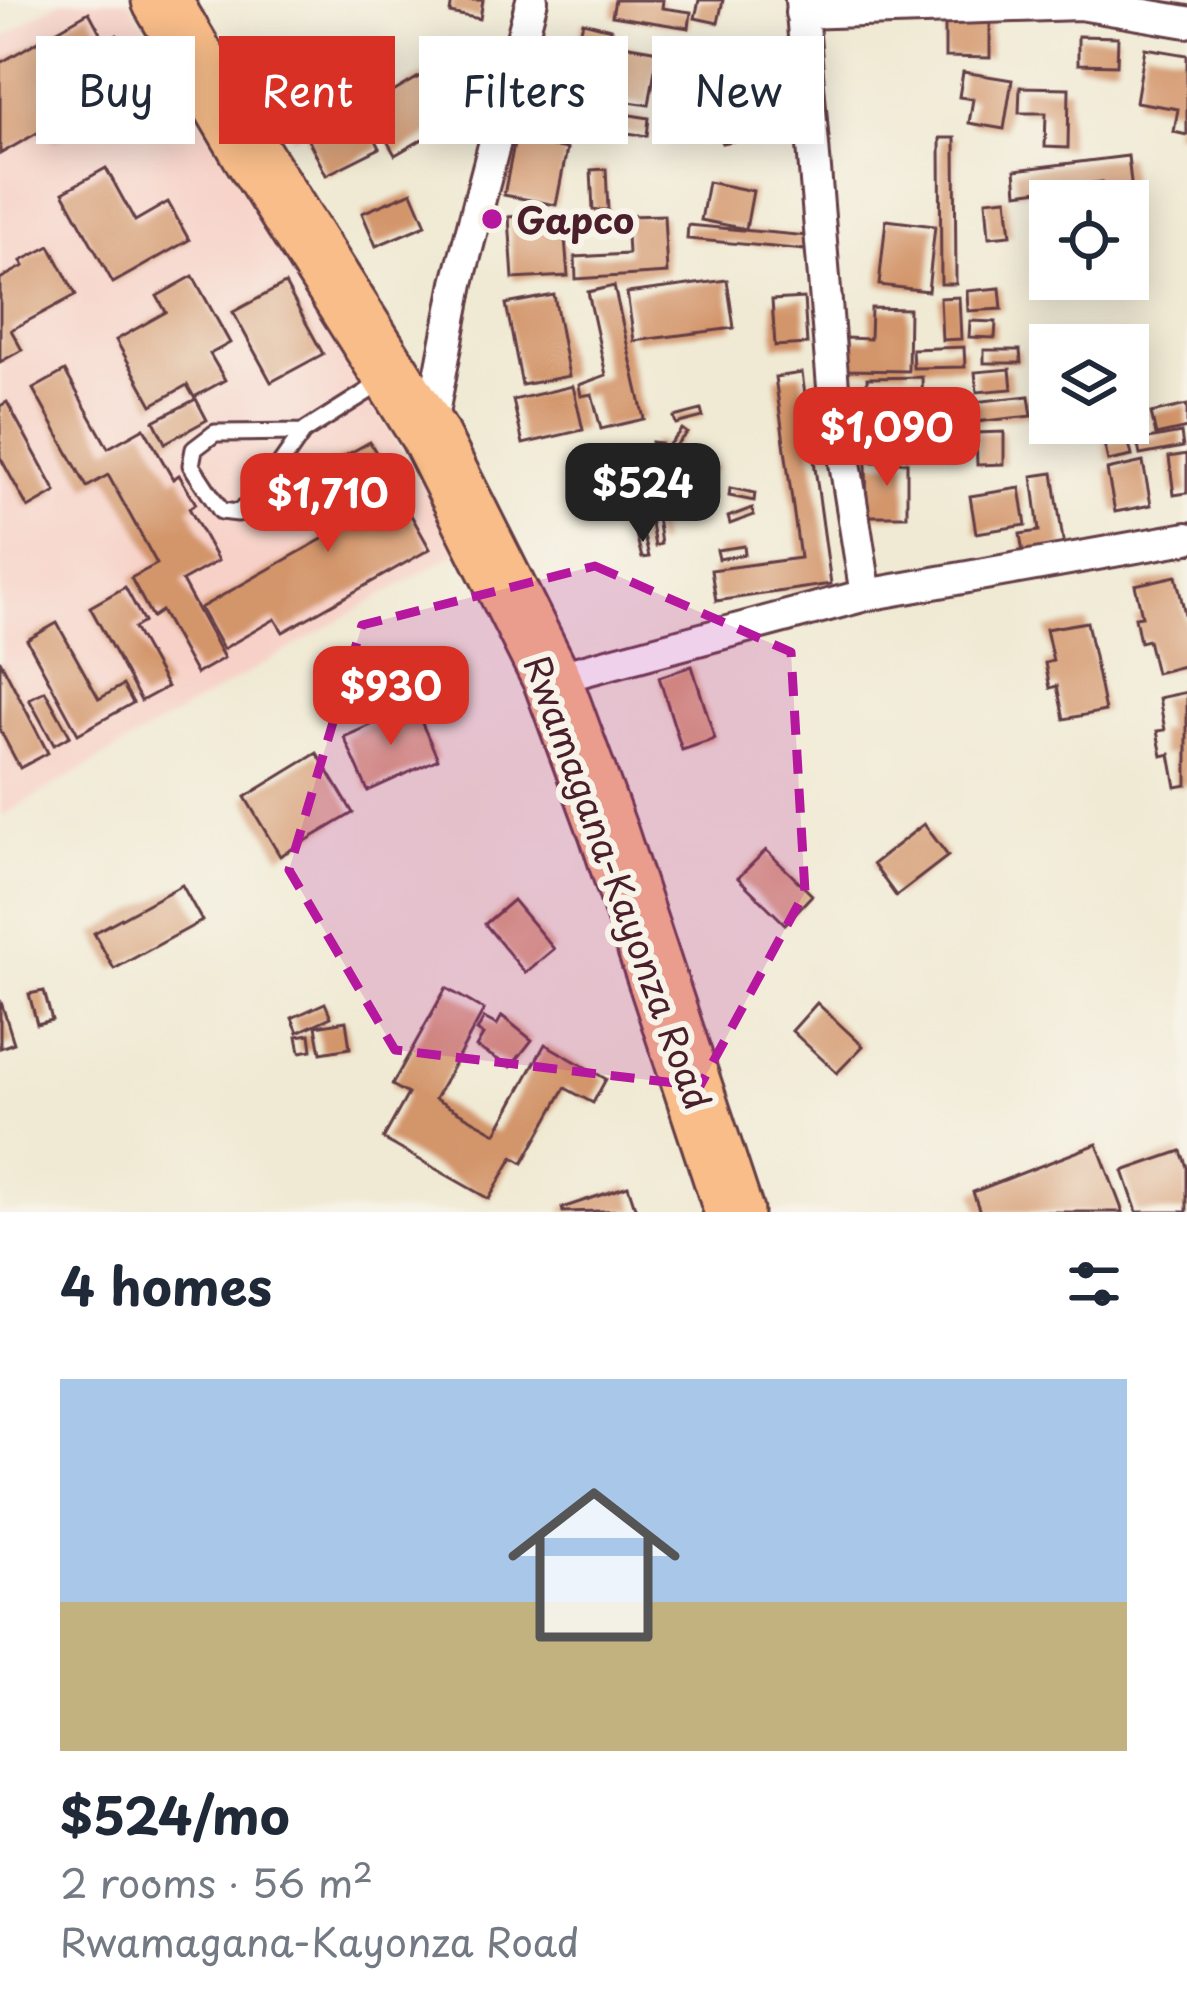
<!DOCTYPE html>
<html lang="en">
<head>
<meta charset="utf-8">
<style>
  :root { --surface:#fff; --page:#f6f6f7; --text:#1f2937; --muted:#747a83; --line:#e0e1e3; --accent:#d93025 }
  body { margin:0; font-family:"Playpen Sans",sans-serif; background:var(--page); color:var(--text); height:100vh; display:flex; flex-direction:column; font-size:45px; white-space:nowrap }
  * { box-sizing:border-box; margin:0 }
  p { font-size:39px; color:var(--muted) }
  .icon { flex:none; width:66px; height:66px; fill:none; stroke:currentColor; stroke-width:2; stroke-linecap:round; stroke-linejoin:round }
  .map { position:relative; height:1212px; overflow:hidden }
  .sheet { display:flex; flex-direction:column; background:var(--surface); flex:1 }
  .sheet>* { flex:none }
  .guide { position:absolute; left:36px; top:36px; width:1116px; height:108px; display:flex; gap:24px }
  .controls { position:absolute; left:1029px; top:180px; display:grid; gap:24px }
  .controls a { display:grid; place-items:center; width:120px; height:120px; border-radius:0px; background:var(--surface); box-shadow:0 6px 30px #0003; font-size:60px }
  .price { position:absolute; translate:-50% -102px; padding:0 27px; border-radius:24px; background:var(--accent); color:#fff; font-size:39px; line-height:78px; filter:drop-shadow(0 3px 6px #0008) }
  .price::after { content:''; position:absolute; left:50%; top:72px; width:36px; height:27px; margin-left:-18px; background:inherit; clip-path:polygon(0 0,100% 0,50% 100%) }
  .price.on { background:#222; color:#fff }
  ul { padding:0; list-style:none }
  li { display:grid; align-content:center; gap:24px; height:636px; padding:0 60px }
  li+li { border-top:3px solid var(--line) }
  li span { display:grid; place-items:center; height:372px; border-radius:0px; color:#555 }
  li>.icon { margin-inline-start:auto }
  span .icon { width:216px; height:216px; fill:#fffc; stroke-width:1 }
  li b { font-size:51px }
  h2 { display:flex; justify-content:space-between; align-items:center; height:144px; padding:0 60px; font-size:51px }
  .chip { padding:0 42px; border-radius:0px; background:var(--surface); box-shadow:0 6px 30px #0003; font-size:42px; line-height:108px }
  .chip.on { background:var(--accent); color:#fff }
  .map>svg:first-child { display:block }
  .built { fill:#f7d1c8 }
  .building { fill:#d3956a }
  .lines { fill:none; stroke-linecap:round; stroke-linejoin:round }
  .lane-casing { stroke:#633d44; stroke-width:21 }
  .street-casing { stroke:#633d44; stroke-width:36 }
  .highway-casing { stroke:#633d44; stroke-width:63 }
  .lane { stroke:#fff; stroke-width:15 }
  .street { stroke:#fff; stroke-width:30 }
  .highway { stroke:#f8bd89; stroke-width:57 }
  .marked { fill:#b5179e; fill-opacity:0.2; stroke:#b5179e; stroke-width:9; stroke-dasharray:24 15; stroke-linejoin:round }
  .poi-dot { fill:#b5179e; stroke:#f7f3e8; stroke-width:4.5 }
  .labels { text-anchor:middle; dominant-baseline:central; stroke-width:12; stroke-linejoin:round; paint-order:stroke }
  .poi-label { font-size:36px; font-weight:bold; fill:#4a1f2b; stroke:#f7f3e8; text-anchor:start }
  .street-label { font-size:36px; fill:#4a1f2b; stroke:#f7f3e8 }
</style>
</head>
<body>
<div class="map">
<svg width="1187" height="1212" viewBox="0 0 1187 1212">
  <rect width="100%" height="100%" fill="#f7f3e8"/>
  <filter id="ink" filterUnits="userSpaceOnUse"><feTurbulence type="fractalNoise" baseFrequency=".00833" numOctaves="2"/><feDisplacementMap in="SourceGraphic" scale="24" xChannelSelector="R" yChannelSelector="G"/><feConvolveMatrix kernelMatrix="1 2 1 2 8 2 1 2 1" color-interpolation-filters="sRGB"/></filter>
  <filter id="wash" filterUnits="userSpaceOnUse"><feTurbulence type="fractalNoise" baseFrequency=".004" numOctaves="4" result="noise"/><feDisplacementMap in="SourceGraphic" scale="48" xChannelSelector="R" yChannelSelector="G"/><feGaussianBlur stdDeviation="2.7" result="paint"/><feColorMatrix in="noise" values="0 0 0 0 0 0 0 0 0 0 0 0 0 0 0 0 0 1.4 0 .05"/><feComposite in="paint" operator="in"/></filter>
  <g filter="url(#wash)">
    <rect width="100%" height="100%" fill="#f0ead4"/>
    <!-- built -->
    <path class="built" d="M61,0H129L462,549L0,817V40Z"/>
    <g id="blocks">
      <!-- building -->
      <g class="building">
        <path d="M452,0H483L480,19L450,13Z"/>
        <path d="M615,0H663L662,8L691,12L689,28L612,16Z"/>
        <path d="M699,0H723L718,23L695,18Z"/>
        <path d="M89,12L105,42L117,35L132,62L111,74L125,99L111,107L101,89L80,101L90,120L54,141L46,128L0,154V63Z"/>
        <path d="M945,15L990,16V58L945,57Z"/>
        <path d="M583,22L611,29L599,76L571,69Z"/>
        <path d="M1078,36L1118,37L1117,65L1078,64Z"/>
        <path d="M701,43L718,45L713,86L696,84Z"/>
        <path d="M618,44L658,51L649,105L609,99Z"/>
        <path d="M679,47L694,51L679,114L663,110Z"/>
        <path d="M1145,48L1187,55V135L1174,132L1178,109L1136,102Z"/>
        <path d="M427,72L454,121L395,155L368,107Z"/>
        <path d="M963,72L1012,80L1004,129L969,123L973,99L959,97Z"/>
        <path d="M752,86L761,136L722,143L713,93Z"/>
        <path d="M349,87L380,148L326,175L304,131L293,137L284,119Z"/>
        <path d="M1020,87L1069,88L1068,148L1045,147L1046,113H1019Z"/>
        <path d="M561,98L618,106L615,127L558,119Z"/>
        <path d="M624,114L649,118L647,136L621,132Z"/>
        <path d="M940,138H955L956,284H941Z"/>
        <path d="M515,139L567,149L556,205L504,195Z"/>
        <path d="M1128,156L1132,192L1103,196L1102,182L1017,193L1015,170Z"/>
        <path d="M106,168L135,221L168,202L189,240L113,283L63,192Z"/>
        <path d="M606,169L608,210H593L591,170Z"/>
        <path d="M708,182L753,191L746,229L701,220Z"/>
        <path d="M412,192L426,225L376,246L362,213Z"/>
        <path d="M1007,198L1011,235L989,237L986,200Z"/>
        <path d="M563,213L568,276L513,279L509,217Z"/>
        <path d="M664,215L667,273L576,279L575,257L628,254L626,216Z"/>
        <path d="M886,220L935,226L928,291L879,285Z"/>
        <path d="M688,225L808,236L806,250L687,239Z"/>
        <path d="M50,246L76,295L11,330L22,350L0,362V279L24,266L21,261Z"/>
        <path d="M193,276L230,343L210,354L225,380L194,397L187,385L152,405L116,340L166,312L157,296Z"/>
        <path d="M727,280L734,328L634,341L627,293Z"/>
        <path d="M285,284L323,354L271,382L233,312Z"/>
        <path d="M614,286L644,419L601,429L592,394L581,396L579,385L606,375L588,292Z"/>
        <path d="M1000,288L1002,309L968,311L967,291Z"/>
        <path d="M554,295L569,376L522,385L506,304Z"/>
        <path d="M959,297L961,339L942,340L940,298Z"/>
        <path d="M804,298L807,344L775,346L772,300Z"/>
        <path d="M871,308L909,309L908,371L846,370V338L870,339Z"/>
        <path d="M970,321L996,322L995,338L969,337Z"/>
        <path d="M964,347L965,367L913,368L912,349Z"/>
        <path d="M984,350H1020L1021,363H984Z"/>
        <path d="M1010,369L1012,389L977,392L975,372Z"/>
        <path d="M65,371L108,448L144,428L173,479L179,475L196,504L189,508L218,561L182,581L224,658L196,674L161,611L152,617L131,578L157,564L108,475L87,487L33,389Z"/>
        <path d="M802,373L831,584L716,601L711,570L800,558L775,377Z"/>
        <path d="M922,377L924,446H869L867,378Z"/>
        <path d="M573,386L583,430L523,444L513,400Z"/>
        <path d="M1029,396L1032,416L975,422L973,402Z"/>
        <path d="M196,399L207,420L165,443L154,421Z"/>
        <path d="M7,402L56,492L28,508L0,457V406Z"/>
        <path d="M1187,405V428L1156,435L1151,413Z"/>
        <path d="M701,410L703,417L676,424L674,417Z"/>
        <path d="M682,429L687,433L669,452L665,449Z"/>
        <path d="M1004,432V464L977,465L976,433Z"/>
        <path d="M1181,433L1183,447L1140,455L1137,441Z"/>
        <path d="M1128,439L1132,456L1108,461L1104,443Z"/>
        <path d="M370,442L430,549L283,632L275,619L223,649L200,608L349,524L319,470Z"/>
        <path d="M652,442L660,443L658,468L651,469Z"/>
        <path d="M1187,454V493L1174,495L1169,457Z"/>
        <path d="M866,462H907V516H867Z"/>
        <path d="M1143,462L1151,505L1115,512L1107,470Z"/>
        <path d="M711,463L717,468L695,485L691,480Z"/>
        <path d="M1053,473L1064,547L1023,553L1020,534L1039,531L1032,476Z"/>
        <path d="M667,487L672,491L658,510L652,506Z"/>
        <path d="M730,488L755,493L754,501L729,496Z"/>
        <path d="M1020,488L1026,525L976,533L970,496Z"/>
        <path d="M752,508L754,515L730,524L728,517Z"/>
        <path d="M657,517L661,544L655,546L650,518Z"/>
        <path d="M643,532L649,557L642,558L636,534Z"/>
        <path d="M744,546L745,554L719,559L717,550Z"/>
        <path d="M1176,576L1187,623V665L1156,673L1148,640L1140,642L1135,617L1142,616L1135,585Z"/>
        <path d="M125,587L144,622L134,628L167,687L141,701L90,607Z"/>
        <path d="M1087,622L1105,711L1064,719L1057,686L1050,688L1045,663L1053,661L1046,629Z"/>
        <path d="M57,623L99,699L123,685L133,703L78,734L27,640Z"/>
        <path d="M0,660L48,753L20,768L0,730Z"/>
        <path d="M692,666L715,739L682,750L659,677Z"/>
        <path d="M45,691L70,736L54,745L29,699Z"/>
        <path d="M1187,692V785L1176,787L1170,754L1162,756L1157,731L1165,730L1159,698Z"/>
        <path d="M414,706L438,759L368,791L344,737Z"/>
        <path d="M317,753L353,813L280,856L245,797Z"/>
        <path d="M924,824L948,856L896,896L873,864Z"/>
        <path d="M766,850L812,895L785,924L738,878Z"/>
        <path d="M182,885L202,921L114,969L94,933Z"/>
        <path d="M513,900L554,949L525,973L485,924Z"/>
        <path d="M446,988L484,1010L435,1099L496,1133L545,1044L606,1079L593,1103L565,1088L523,1163L513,1157L489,1199L383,1139L408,1094L392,1085Z"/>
        <path d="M44,991L52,1020L37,1024L29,994Z"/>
        <path d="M1,1002L14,1043L0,1048V1003Z"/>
        <path d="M325,1003L331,1017L298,1032L292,1018Z"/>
        <path d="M817,1003L863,1046L837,1073L792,1031Z"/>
        <path d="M502,1016L532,1040L511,1067L476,1047L483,1035L477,1031L484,1018L497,1025Z"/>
        <path d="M346,1021L350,1048L321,1053L316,1026Z"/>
        <path d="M310,1034L312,1050L300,1052L297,1036Z"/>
        <path d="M1097,1144L1123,1212H980L973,1192Z"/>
        <path d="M1181,1151L1187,1167V1212H1137L1123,1171Z"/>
        <path d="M628,1186L636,1210L563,1212L562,1208Z"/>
      </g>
    </g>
  </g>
  <g filter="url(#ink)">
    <use href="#blocks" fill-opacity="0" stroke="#633d44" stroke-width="3"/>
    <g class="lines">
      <defs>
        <path id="lane" d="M303,432L215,433L194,449L191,465L221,511L238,513L259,495L303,432L384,381"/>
        <g id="street">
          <path d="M801,0L833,387L866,595"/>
          <path d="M801,13L1080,4L1187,22"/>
          <path d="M429,434L458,283L532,0"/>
          <path d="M552,679L866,595L1187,538"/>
        </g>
        <path id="highway" d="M161,0L251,153L429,434L552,679L609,834L734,1212"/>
      </defs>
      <!-- lane casing -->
      <use href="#lane" class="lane-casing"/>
      <!-- street casing -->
      <use href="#street" class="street-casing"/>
      <!-- highway casing -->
      <use href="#highway" class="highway-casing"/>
      <!-- lane -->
      <use href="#lane" class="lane"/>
      <!-- street -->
      <use href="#street" class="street"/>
      <!-- highway -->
      <use href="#highway" class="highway"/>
    </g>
  </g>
  <!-- marked area -->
  <path class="marked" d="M595,566L791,652L805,892L700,1086L395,1050L289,870L362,625Z"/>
  <!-- markers -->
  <circle class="poi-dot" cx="492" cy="219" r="12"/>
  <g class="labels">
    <!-- poi labels -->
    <g class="poi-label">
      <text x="516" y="219">Gapco</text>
    </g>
    <!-- street labels -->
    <g class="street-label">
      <text transform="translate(619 882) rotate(70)">Rwamagana-Kayonza Road</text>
    </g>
  </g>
</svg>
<div class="controls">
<a><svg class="icon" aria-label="locate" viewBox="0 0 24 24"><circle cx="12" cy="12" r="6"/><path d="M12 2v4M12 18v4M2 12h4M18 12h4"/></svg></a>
<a><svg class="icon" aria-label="layers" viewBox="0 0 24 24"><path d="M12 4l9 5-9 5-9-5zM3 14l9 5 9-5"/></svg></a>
</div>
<b class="price" style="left:887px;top:489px">$1,090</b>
<b class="price on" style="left:643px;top:545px">$524</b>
<b class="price" style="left:328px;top:555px">$1,710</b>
<b class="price" style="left:391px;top:748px">$930</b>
<div class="guide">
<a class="chip">Buy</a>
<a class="chip on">Rent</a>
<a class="chip">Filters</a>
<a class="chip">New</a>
</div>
</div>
<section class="sheet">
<h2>4 homes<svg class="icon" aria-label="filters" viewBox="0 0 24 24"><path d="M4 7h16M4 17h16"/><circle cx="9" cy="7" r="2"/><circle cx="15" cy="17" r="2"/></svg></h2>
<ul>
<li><span style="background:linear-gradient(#a9c7e8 60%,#c2b280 0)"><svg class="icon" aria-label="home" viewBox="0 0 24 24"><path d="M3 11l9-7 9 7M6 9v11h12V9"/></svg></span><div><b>$524/mo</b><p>2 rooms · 56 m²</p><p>Rwamagana-Kayonza Road</p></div></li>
</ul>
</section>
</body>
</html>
